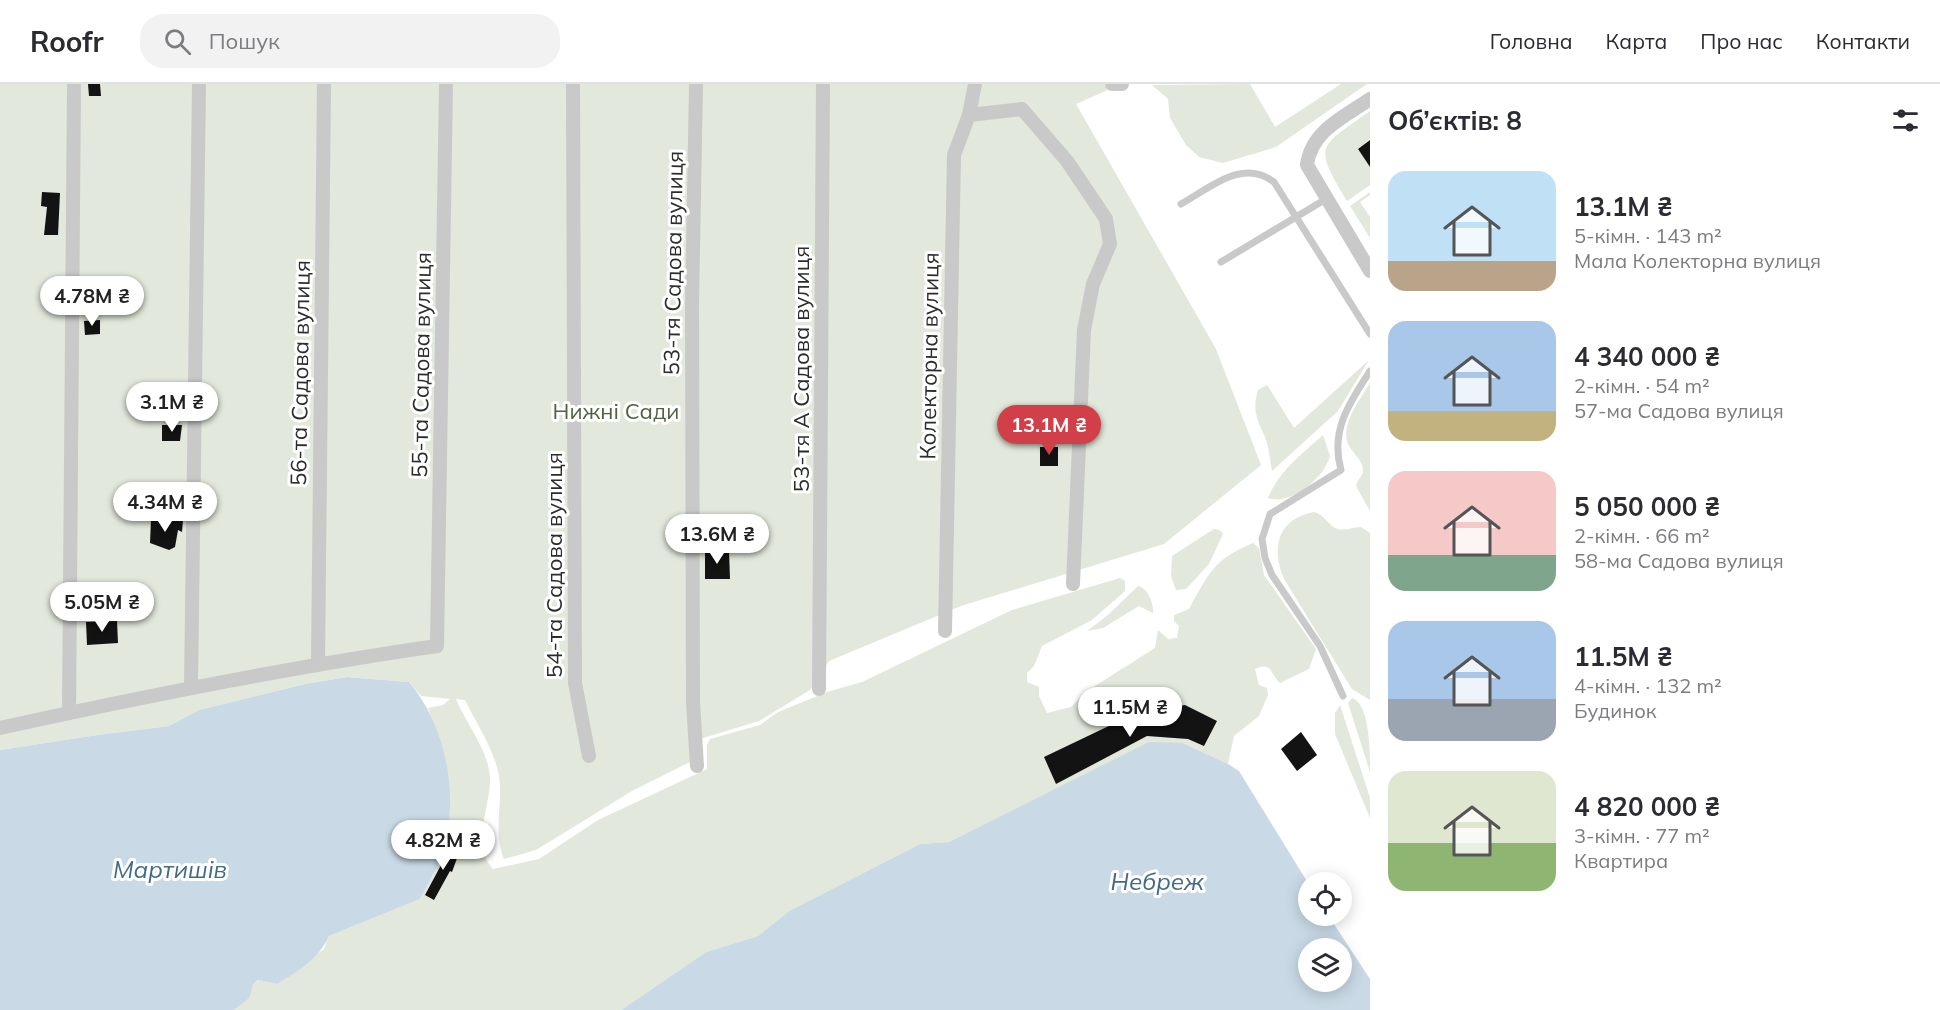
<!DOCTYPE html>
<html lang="uk">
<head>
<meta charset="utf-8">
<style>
  :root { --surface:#fff; --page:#f2f2f3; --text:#2b2b33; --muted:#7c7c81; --line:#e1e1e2; --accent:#d14048 }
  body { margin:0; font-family:Mulish,sans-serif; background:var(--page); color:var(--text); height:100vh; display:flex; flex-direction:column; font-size:22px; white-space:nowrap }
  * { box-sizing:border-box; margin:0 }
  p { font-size:20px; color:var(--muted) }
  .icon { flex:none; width:33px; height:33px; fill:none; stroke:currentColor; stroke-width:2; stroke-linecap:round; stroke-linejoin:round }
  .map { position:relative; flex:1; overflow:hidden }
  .panel { display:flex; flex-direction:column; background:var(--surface); width:570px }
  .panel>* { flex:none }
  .buttons { position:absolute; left:1298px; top:788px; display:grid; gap:12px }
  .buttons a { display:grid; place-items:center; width:54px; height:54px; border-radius:50%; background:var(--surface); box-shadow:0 3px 15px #0003; font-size:30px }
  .price { position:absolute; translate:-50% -51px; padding:0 14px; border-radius:21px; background:#fff; color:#222; font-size:20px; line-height:39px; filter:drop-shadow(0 2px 3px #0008) }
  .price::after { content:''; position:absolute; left:50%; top:36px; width:18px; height:14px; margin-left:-9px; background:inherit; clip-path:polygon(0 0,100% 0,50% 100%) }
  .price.on { background:var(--accent); color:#fff }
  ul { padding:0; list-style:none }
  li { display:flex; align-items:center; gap:18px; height:150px; padding:0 18px }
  li span { display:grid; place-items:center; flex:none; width:168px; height:120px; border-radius:18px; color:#555 }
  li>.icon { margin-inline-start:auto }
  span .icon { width:72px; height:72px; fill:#fffc; stroke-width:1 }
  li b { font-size:26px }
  h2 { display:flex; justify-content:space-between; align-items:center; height:72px; padding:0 18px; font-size:26px }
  header { display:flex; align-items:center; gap:36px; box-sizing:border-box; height:84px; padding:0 30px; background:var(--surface); border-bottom:2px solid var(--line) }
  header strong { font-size:28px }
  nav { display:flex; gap:33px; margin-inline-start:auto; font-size:21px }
  .search { width:420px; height:54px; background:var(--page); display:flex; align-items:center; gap:15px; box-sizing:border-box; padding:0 21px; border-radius:24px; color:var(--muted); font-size:22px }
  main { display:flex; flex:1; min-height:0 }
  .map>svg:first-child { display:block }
  .green { fill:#e2e8db }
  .water { fill:#c9dae6; fill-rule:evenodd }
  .building { fill:#131313 }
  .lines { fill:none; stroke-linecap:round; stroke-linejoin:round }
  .service { stroke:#c9c9c9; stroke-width:7 }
  .minor { stroke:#c9c9c9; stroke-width:14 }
  .labels { text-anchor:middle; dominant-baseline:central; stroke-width:6; stroke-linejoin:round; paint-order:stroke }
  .street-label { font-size:22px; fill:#2c2c2c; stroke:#fff }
  .park-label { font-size:22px; fill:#4f633f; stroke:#fff }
  .water-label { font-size:24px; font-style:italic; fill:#446a85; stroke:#fff }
</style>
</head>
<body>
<header>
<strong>Roofr</strong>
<div class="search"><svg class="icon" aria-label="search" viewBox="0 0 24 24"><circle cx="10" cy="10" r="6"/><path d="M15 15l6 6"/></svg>Пошук</div>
<nav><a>Головна</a><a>Карта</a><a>Про нас</a><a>Контакти</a></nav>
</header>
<main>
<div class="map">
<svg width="1370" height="926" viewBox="0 0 1370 926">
  <rect width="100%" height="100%" fill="#fff"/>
  <!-- green -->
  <g class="green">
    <path d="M0,0H1121L1076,20L1216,265L1261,381L1164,460L961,522L829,577L810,606L759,637L700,655L694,676L632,707L536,766L504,775C494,751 501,727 500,702C499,672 478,643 465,616L456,615C466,640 490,668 490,696C490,725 470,761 493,785L539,775L598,736L707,685V661L710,655L760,641L778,628L830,607L862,598L1012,526L1120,494L1125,497V507L1092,536L1042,562L1034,582L1027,589V598L1039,603V612L1047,629L1071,623L1087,607L1155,564L1158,546L1168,555L1177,554L1179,542L1174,537V531L1189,525C1209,489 1213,476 1253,459L1259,464L1264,491L1316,565L1309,585L1280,599C1270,590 1272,577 1255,585L1259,601L1267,604L1268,611L1259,632L1234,652L1228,680L1183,659L1040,713L949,758L920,760L789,827L758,852L706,868L621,926H234L248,914L253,901L259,896L277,900L324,865L329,852L420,815C426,802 434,790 439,778C460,726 446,674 428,624L443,621L450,615L421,612L409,598L347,593L305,600L199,626L169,642L97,651L0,666Z"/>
    <path d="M1250,0L1275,43L1341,0H1367L1276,63L1223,79L1199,73L1186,61L1170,34L1168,15L1152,1Z"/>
    <path d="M1370,27V55L1358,65L1370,83V101L1347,117C1313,60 1318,64 1370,27Z"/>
    <path d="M1370,108V111L1360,118L1370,133V154L1350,122Z"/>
    <path d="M1369,276L1338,327L1272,387C1270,376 1269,364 1265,353C1257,335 1252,326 1258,306L1267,301L1294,344Z"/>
    <path d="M1370,299V427L1356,402C1357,395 1364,392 1363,385C1362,375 1352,369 1348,360C1340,340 1360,316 1370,299Z"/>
    <path d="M1323,351L1330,372C1324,394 1291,422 1268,414C1279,387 1302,370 1323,351Z"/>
    <path d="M1314,428C1324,431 1327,439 1335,444C1343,448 1353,443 1361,443L1370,449V616L1352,605L1284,495C1271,464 1277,435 1314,428Z"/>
    <path d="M1214,445L1220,446L1223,450L1209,480L1186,505L1176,506L1171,492L1172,472Z"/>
    <path d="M1138,502C1148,504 1154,520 1153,529L1139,522L1103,544L1087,547L1108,531Z"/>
    <path d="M1352,614C1370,620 1370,668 1370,688L1348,619Z"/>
    <path d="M1340,621L1370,714V734L1335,650V629Z"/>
  </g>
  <!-- water -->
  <g class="water">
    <path d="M347,593L409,598C448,644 462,721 439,778C434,790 426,803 420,815L329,852C319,875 298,887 277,900L258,896L253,901L249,914L234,926H0V666L97,651L169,642L199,626L305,600Z"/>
    <path d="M1149,658L1183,659L1228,680L1239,687L1308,799V831H1328L1370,895V926H621L706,868L758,852L789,827L920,760L949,758ZM1308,864H1341V897H1308Z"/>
  </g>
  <!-- building -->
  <g class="building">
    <path d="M88,0H100L101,12H89Z"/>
    <path d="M1370,56V83L1358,65Z"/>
    <path d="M42,108L60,109L58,151H44L47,123L41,122Z"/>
    <path d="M100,236V250L85,251L84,237Z"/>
    <path d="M162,341H182L180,357H162Z"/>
    <rect x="1040" y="363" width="18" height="19"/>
    <path d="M151,435L183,436L182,448L178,446L175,463L169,466L150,459Z"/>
    <path d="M729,467L730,495H705V468Z"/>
    <path d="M117,537L118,559L87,561L86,538Z"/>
    <path d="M1185,621L1217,637L1204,662L1188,655L1147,652L1056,700L1044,673L1136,629Z"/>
    <path d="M1301,648L1317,671L1297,687L1281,665Z"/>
    <path d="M447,761L460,766L452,788L450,787L434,816L425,811L440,783Z"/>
  </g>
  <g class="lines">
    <!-- service -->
    <g class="service">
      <path d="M1181,120C1211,103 1243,74 1274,98L1370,250"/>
      <path d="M1221,178L1326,115"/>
      <path d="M1343,612L1320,562L1272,491L1265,474L1262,455L1270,430L1341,386C1330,347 1349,319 1370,287"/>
    </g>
    <!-- minor -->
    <g class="minor">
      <path d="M573,0L575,599L589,672"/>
      <path d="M696,0L692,219L693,618L697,682"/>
      <path d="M1112,0H1122"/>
      <path d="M1370,15C1344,33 1311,47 1307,81L1370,187"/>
      <path d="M969,31L1022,25L1067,77L1106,135L1110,160L1093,200L1084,246L1073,500"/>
      <path d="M945,547L954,71L969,31L975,0"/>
      <path d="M318,579L324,0"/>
      <path d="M191,602L199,0"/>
      <path d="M819,605L823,0"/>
      <path d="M69,629L74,0"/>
      <path d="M0,644C145,612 290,583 437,562L446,0"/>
    </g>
  </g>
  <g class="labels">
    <!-- street labels -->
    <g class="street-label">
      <text transform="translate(673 179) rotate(-89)">53-тя Садова вулиця</text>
      <text transform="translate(929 272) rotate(-89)">Колекторна вулиця</text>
      <text transform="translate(421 281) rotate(-89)">55-та Садова вулиця</text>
      <text transform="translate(801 285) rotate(-90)">53-тя А Садова вулиця</text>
      <text transform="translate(300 289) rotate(-89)">56-та Садова вулиця</text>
      <text transform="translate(554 481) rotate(-90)">54-та Садова вулиця</text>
    </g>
    <!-- park labels -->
    <g class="park-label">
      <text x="616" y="327">Нижні Сади</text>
    </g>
    <!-- water labels -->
    <g class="water-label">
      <text x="170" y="785">Мартишів</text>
      <text x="1157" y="797">Небреж</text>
    </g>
  </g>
</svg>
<div class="buttons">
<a><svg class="icon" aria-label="locate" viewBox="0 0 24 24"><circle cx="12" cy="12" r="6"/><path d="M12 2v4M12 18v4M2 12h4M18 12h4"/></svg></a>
<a><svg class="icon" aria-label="layers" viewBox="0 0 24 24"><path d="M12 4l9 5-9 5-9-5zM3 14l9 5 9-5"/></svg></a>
</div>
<b class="price" style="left:92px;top:243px">4.78M ₴</b>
<b class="price" style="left:172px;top:349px">3.1M ₴</b>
<b class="price on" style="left:1049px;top:372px">13.1M ₴</b>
<b class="price" style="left:165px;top:449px">4.34M ₴</b>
<b class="price" style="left:717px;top:481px">13.6M ₴</b>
<b class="price" style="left:102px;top:549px">5.05M ₴</b>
<b class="price" style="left:1130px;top:654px">11.5M ₴</b>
<b class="price" style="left:443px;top:787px">4.82M ₴</b>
</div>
<section class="panel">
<h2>Об’єктів: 8<svg class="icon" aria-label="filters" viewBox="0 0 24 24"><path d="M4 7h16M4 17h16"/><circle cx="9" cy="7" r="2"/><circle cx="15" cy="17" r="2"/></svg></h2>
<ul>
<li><span style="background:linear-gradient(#bfe0f5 75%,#b9a48a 0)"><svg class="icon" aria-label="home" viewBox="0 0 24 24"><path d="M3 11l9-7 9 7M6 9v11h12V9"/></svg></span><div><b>13.1M ₴</b><p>5-кімн. · 143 m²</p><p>Мала Колекторна вулиця</p></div></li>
<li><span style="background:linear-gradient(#a9c7e8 75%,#c2b280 0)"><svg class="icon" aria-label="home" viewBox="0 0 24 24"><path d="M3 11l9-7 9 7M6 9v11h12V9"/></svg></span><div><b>4 340 000 ₴</b><p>2-кімн. · 54 m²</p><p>57-ма Садова вулиця</p></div></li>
<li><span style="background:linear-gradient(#f6c9c9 70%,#7fa58c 0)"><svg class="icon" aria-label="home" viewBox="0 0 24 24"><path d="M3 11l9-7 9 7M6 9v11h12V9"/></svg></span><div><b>5 050 000 ₴</b><p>2-кімн. · 66 m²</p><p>58-ма Садова вулиця</p></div></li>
<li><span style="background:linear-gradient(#a9c7e8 65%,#9aa5b1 0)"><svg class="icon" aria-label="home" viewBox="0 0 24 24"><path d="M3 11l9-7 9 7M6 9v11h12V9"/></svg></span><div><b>11.5M ₴</b><p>4-кімн. · 132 m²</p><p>Будинок</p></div></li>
<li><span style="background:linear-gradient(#dfe7d0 60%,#8fb573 0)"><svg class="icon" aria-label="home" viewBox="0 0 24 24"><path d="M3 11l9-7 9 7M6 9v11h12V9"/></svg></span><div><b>4 820 000 ₴</b><p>3-кімн. · 77 m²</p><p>Квартира</p></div></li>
</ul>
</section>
</main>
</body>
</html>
